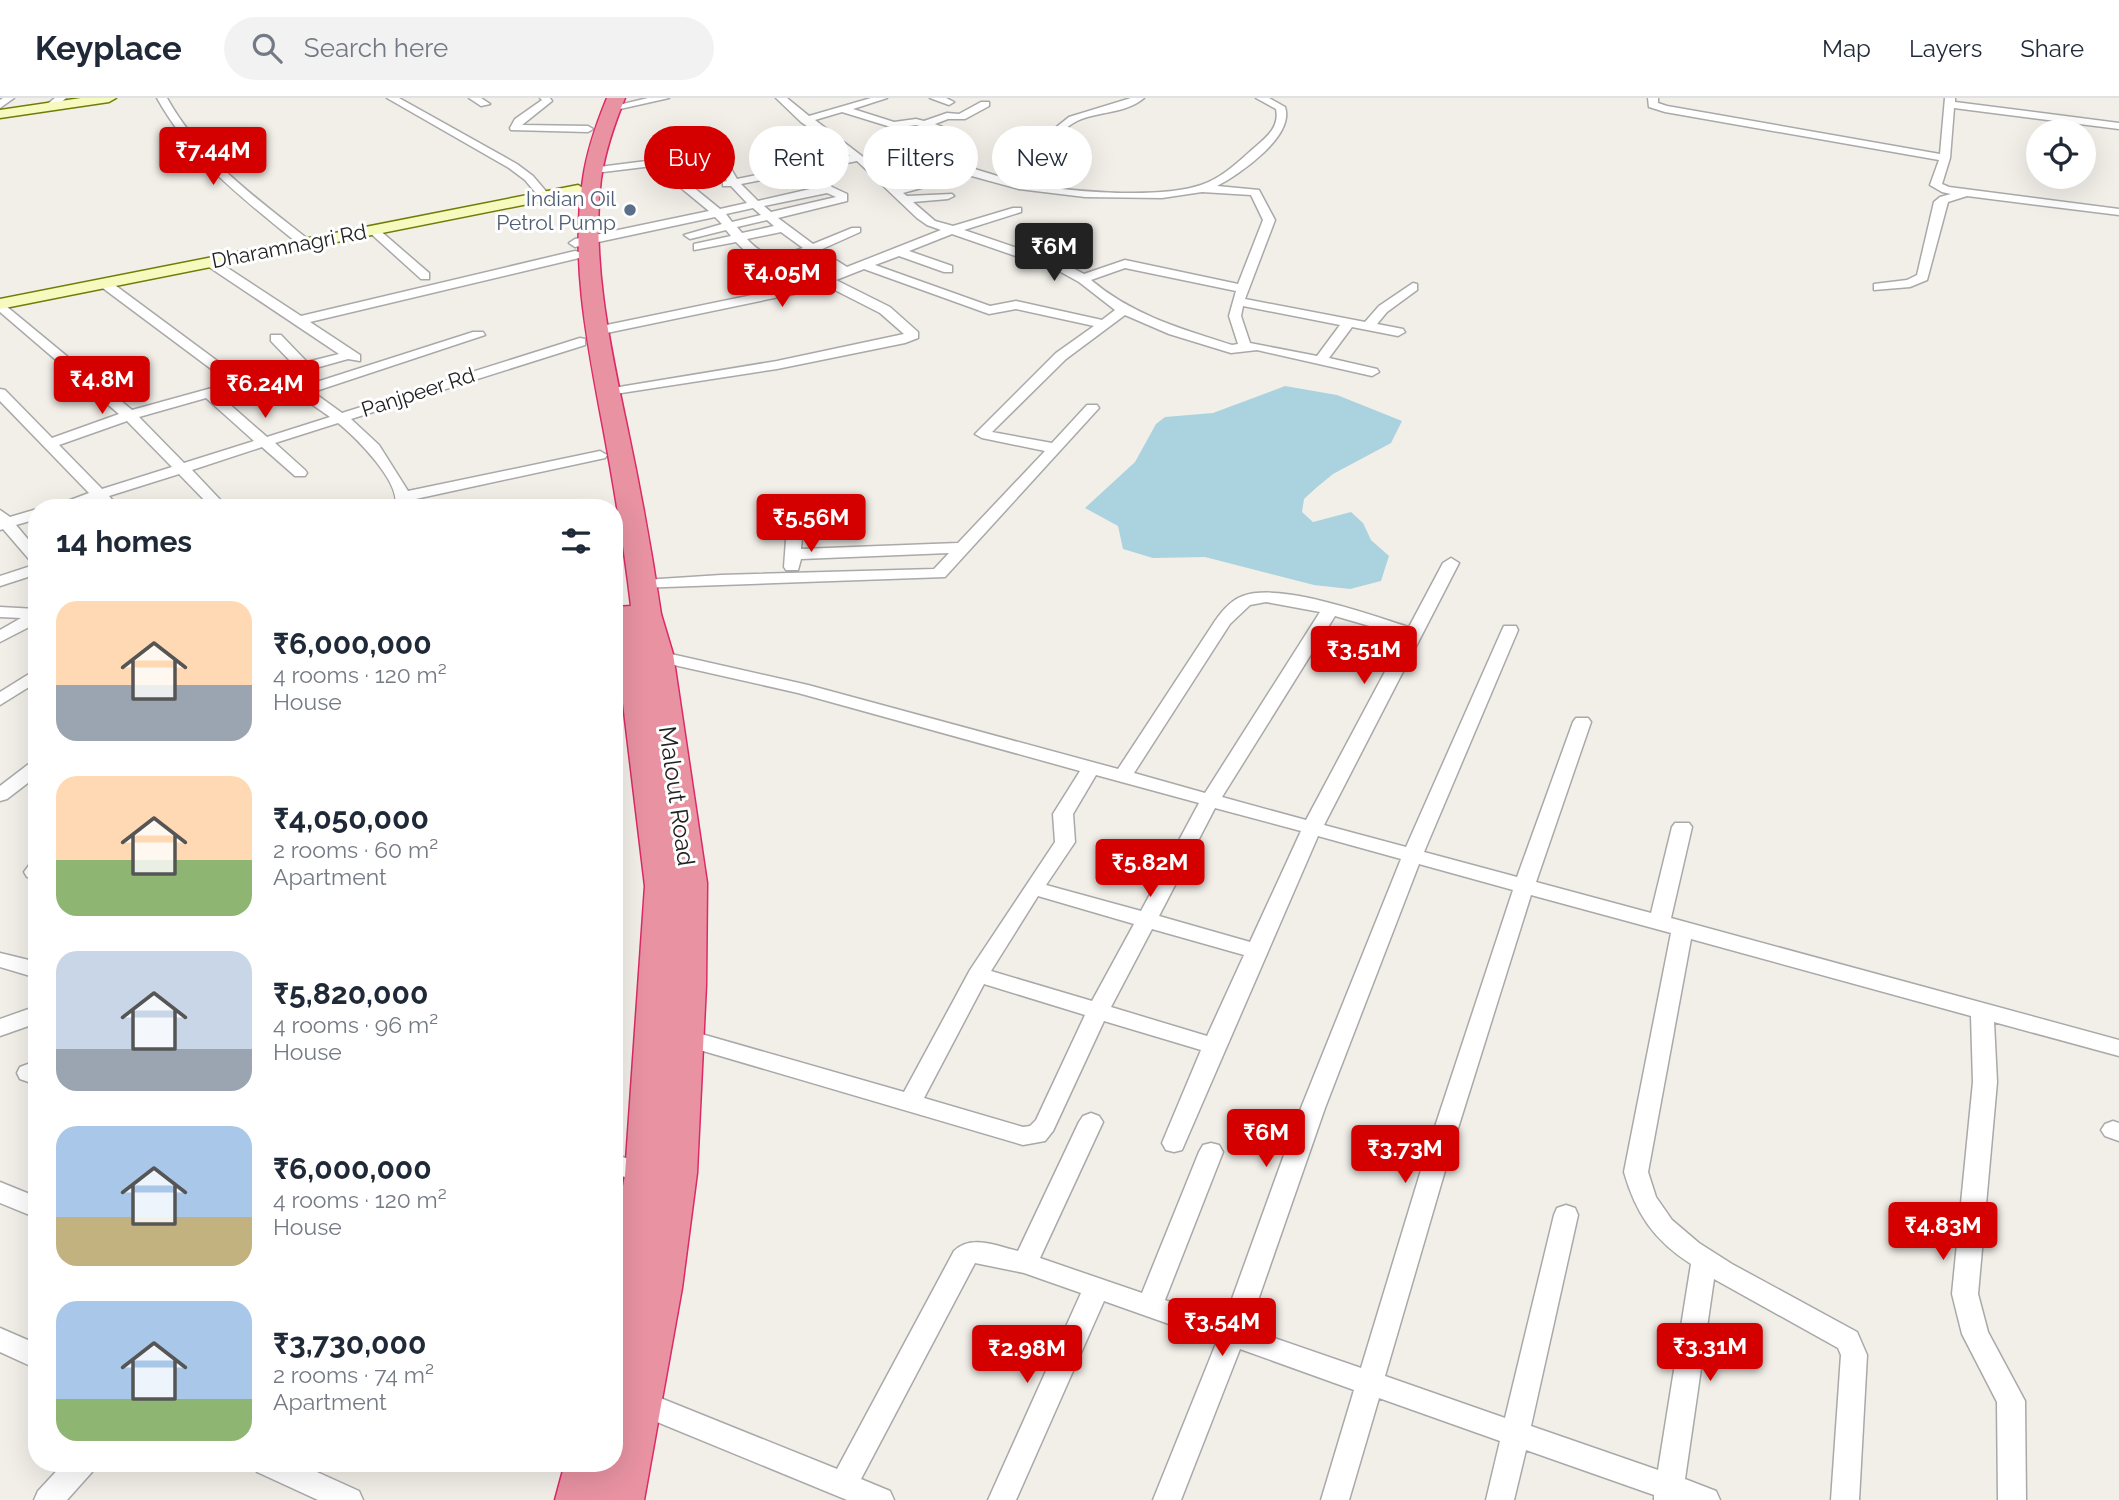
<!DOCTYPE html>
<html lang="en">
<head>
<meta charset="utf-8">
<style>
  :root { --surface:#fff; --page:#f2f2f3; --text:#1f2937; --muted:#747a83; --line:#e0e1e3; --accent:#d40000 }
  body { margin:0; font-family:Raleway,sans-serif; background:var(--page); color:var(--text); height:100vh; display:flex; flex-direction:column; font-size:26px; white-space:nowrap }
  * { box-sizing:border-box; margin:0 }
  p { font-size:23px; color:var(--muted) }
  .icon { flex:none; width:38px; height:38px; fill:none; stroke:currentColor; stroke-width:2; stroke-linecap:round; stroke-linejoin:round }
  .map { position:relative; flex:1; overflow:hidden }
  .drawer { position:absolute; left:28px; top:401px; width:595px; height:973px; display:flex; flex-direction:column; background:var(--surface); border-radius:28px; box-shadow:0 7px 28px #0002 }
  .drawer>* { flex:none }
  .guide { position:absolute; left:644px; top:28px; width:665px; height:63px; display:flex; gap:14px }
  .fabs { position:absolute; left:2026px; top:21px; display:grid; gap:14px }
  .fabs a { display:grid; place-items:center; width:70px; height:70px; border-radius:50%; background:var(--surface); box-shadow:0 7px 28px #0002; font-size:35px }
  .price { position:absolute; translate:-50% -60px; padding:0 16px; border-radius:7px; background:var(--accent); color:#fff; font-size:23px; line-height:46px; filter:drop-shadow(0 2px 4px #0008) }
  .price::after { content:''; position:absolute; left:50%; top:42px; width:21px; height:16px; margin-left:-10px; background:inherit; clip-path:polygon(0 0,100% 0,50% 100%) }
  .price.on { background:#222; color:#fff }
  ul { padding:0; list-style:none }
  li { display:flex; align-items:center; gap:21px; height:175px; padding:0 28px }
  li span { display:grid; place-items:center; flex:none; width:196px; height:140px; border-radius:21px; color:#555 }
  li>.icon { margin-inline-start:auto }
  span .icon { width:84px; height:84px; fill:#fffc; stroke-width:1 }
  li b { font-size:30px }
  h2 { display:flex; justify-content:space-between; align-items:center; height:84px; padding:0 28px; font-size:30px }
  .chip { padding:0 24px; border-radius:32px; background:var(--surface); box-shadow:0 7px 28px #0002; font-size:24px; line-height:63px }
  .chip.on { background:var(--accent); color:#fff }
  header { display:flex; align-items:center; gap:42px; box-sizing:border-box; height:98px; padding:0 35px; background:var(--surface); border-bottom:2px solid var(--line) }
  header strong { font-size:33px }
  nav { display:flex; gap:38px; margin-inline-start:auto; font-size:24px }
  .search { width:490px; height:63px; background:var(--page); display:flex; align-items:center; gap:18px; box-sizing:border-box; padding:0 24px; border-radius:38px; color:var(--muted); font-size:26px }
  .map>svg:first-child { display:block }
  .water { fill:#aad3df }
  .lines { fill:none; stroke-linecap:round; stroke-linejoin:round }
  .street-casing { stroke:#a9a9a9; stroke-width:3 }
  .secondary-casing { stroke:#707d05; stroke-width:3 }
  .highway-casing { stroke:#dc2a67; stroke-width:3 }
  .street { fill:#fff; fill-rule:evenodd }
  .secondary { fill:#f7fabf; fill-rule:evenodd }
  .highway { fill:#e892a2; fill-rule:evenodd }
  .service-dot { fill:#5c6f8a; stroke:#fff; stroke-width:2.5 }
  .labels { text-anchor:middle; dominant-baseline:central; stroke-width:6; stroke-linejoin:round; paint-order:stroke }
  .far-service-label { font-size:21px; fill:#4e5e75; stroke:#fff; text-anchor:end }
  .far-street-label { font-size:21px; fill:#222; stroke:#fff }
  .street-label { font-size:24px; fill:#222; stroke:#fff }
</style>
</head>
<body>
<header>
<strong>Keyplace</strong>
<div class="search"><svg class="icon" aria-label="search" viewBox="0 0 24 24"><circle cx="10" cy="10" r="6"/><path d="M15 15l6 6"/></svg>Search here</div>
<nav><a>Map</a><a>Layers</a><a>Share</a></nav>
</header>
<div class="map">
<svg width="2119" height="1402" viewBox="0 0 2119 1402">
  <rect width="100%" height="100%" fill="#f2efe9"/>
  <!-- water -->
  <path class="water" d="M1285,288L1337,297L1402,323L1391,345L1333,376L1316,390L1304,401L1302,414L1313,424L1351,414L1363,425L1371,442L1389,458L1381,483L1350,491L1314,487L1205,459L1153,460L1123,451L1118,428L1085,410L1135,364L1156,326L1165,319L1213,315Z"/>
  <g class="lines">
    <defs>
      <g id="street">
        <path d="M3,0H14L0,10V2Z"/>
        <path d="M55,0H66L54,11H46V7Z"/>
        <path d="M157,0H167C201,61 256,100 309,142V148H301C246,103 192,63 157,0Z"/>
        <path d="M387,0H399L517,66L533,78L550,98L540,100L525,82L509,70Z"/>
        <path d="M469,0H481L490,6L481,8Z"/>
        <path d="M540,0H550L552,3L522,27L588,28L593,31L588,34L511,32L510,30L515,21L542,2Z"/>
        <path d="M648,0H669L611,13L606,10Z"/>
        <path d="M776,0H787L809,18L871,0H887L853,11L894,24L916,21L924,23L947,15L959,16L981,4H989V8L965,21H948L935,26L947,31L919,54L1004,80L1021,69L1039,43L1069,19L1131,0H1144C1125,16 1098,13 1077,23C1050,37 1038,67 1014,84C1060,93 1158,102 1201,87C1222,80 1238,64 1254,50C1266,40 1280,29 1276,11L1256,0H1269L1285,9C1295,38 1239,77 1217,88L1259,92L1275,122L1245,201L1365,224L1379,208L1413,185L1417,186V192L1387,214L1377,226L1403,231L1405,234L1398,238L1352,229L1329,260L1377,271L1379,274L1372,278L1257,252L1231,255L1169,236L1125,217L1066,261L992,334L1052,345L1087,307H1097L1099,310L945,479L638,490L636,487L638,484L644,482L721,477L934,471L949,455L801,461L798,472H786L784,469L787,428L795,423L803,428L801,451L958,445L1045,353L982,340L975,336L1056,255L1094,228L1016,211L989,216L864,171L836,182L890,209L918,234V240L905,245L777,271L602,298L600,295L607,291L777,263L904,236L880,215L825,187L808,193L597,237L590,233L597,229L805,186L837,173L830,169L793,177V171L822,164L810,156C778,168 761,171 736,144L694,152V146L731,138L726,132L690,141L684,137L722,126L715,119L575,149L569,145L575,141L709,113L675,85L682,80L719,73L715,62L710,61L595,75L590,72L591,70L710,55L723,57L737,81L850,58L801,24ZM842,14L894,30L916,27L934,32L880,72L815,22ZM912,59L955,72L897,89L886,78ZM857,63L917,120L927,127L941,132L847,169L820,152L860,134V130H852L813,146L778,120L847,103V96L832,89L812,72ZM801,74L819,89L758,103L741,86ZM968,77L1019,91L1085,99L1162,100L1202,94L1251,97L1263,122L1238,186L1125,162L1084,176L1067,167L1031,155L1083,132V128H1075L1020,151L964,132L1021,114V110H1013L953,128L935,123L913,104L948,101L954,98L952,96L907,98L903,95ZM724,78L727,83L723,84V88H731L747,105L720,111L688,85ZM827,95L836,99L771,114L764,108ZM753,110L761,117L732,124L726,116ZM767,122L774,128L742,135L737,129ZM781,134L803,150C776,160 767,162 747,141ZM952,136L1059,173L1079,184L1115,212L1102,222L1016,203L990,208L875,167L899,158L944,174H952V168L909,153ZM1125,170L1236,193L1229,218L1238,246L1232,247C1182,231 1132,217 1091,182ZM1243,208L1340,227L1317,258L1250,245L1241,218Z"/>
        <path d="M930,0H946L954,4L949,7Z"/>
        <path d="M1648,0H1658V5L1667,8L1940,56L1945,0H1955V4L2119,25V31L1954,10L1950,60L1942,86L1949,89L2119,111V117L1967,98L1948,104L1927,182L1910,189L1874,192V186L1907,182L1917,177L1934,104L1940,99L1951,96L1942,94L1930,87L1939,62L1665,14L1649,9Z"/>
        <path d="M369,130H377L429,175V181H421L369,134Z"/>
        <path d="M575,153L579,154V160L310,224L360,257V263L348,261L219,297L267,339L330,319L300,298L298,295L301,289L473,234H483L485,237L313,294L342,315L580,240L585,241V247L351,321L379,347L408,393L600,353L607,357L605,360L411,402L409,410H394C405,388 355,338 338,325L275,345L305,372L307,375L305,378H295L262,349L192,372L228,410H212L179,376L109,398L119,410H103L96,402L73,410H49L89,395L0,303V291L5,292L52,340L119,316L0,214V203L132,312L230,285L100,188V182H108L243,282L295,268L271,243V237H281L307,264L339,256L206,167V161H214L301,218ZM206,300L254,343L184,365L139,319ZM127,323L172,369L102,391L59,347Z"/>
        <path d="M37,411V421L16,427L37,452V476L0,488V478L34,467L3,431L0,432V412L10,419Z"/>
        <path d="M1451,460L1459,465L1324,727L1406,749L1502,532L1504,528H1516L1518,532L1424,754L1517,779L1573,624L1576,620H1588L1591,624L1536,784L1651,815L1672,729L1675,725H1689L1692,729L1671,820L2119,942V958L1994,924L1997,984L1978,1196L1988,1234L2025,1303L2026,1402H1998L1997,1304L1962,1236L1952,1196L1973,984L1971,918L1691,841L1648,1074L1656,1099L1672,1122L1699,1145L1732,1166L1857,1234L1867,1257L1859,1402H1831L1841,1257L1838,1250L1714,1181L1685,1381L1716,1393L1720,1402H1654V1397L1526,1352L1514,1402H1486L1500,1343L1379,1300L1349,1402H1321L1354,1292L1240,1251L1181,1402H1153L1217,1243L1104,1203L1016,1402H988L1081,1195L1024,1175L975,1165L861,1381L890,1393L894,1402H847L628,1312L624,1303L628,1294L638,1291L837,1371L954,1153C971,1136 997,1148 1018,1153L1079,1024L1083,1018L1091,1015L1099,1018L1103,1024L1040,1160L1142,1195L1199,1054L1203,1047L1211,1045L1219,1047L1223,1054L1165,1202L1224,1223L1301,1010L1401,761L1318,738L1182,1052L1174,1054L1166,1052L1162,1045L1201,952L1104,923L1053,1033L1045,1043L1023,1047L676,945L673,939L676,933L684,931L904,994L970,872L1055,744L1053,716L1080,673L798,595L643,560L640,556L643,552L649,551L808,587L1118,671L1215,523C1222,513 1231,502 1243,498C1281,484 1370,517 1409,529L1443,465ZM1266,504L1320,514L1205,695L1134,675L1230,526L1250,507ZM1335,518L1404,538L1306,722L1222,699ZM1096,677L1199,705L1141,813L1046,787L1075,744L1073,716ZM1215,710L1301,733L1250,844L1159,818ZM1419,766L1513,792L1425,1059L1361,1270L1248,1231L1325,1010ZM1531,797L1671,835L1624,1074C1636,1116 1654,1142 1691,1166L1658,1372L1531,1328L1578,1117L1575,1110L1566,1107L1557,1110L1554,1117L1505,1320L1385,1278L1449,1059ZM1038,798L1134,826L1092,903L991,873ZM1152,831L1244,857L1207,938L1111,909ZM984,886L1085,917L1036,1022L1030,1028L1023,1029L924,1000Z"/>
        <path d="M0,509L37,511V525L0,544V532L21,520L0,519Z"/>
        <path d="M37,571V584L0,607V594Z"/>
        <path d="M37,663V678L7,701L0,703V688L30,665Z"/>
        <path d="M37,764V780L27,779L24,774L30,766Z"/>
        <path d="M0,855L37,864V880L0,869Z"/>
        <path d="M37,908V925L0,938V921Z"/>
        <path d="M28,966L37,969V987L20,981L17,975L20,969Z"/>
        <path d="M2113,1023L2119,1025V1043L2105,1038L2101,1032L2105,1026Z"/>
        <path d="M614,1056L655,1070L658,1077L655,1084L646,1087L614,1075Z"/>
        <path d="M0,1084L37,1099V1120L0,1105Z"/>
        <path d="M0,1230L37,1246V1271L0,1254Z"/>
        <path d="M64,1365H96L92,1374L67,1402H34L38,1393Z"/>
        <path d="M253,1365H297L359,1393L363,1402H318L257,1374Z"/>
      </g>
      <g id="secondary">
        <path d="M81,0H116L109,4L0,20V12Z"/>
        <path d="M578,87L586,92L583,95L0,211V201Z"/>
      </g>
      <path id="highway" d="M607,0H625C614,27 605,53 601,81C591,165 611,252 628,333C641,394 652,455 661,516L673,556L707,785L706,887L697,1075L682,1190L644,1402H555L565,1365H614V1305L622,1269L614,1272V1139L625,1077L645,788L614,530L616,509L631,508C624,448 614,388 603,329C588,249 570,163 583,81C587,52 596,27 607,0Z"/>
    </defs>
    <!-- street casing -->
    <use href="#street" class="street-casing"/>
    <!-- secondary casing -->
    <use href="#secondary" class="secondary-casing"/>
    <!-- highway casing -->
    <use href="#highway" class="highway-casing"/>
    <!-- street -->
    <use href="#street" class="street"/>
    <!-- secondary -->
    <use href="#secondary" class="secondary"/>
    <!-- highway -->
    <use href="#highway" class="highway"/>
  </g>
  <!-- markers -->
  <circle class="service-dot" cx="630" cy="112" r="7"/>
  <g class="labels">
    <!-- far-service labels -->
    <g class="far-service-label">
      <text x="616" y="100">Indian Oil<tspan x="616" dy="24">Petrol Pump</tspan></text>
    </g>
    <!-- far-street labels -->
    <g class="far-street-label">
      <text transform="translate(289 148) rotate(-11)">Dharamnagri Rd</text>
      <text transform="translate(418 294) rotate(-18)">Panjpeer Rd</text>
    </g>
    <!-- street labels -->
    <g class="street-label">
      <text transform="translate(677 698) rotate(82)">Malout Road</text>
    </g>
  </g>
</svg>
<div class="fabs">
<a><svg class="icon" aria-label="locate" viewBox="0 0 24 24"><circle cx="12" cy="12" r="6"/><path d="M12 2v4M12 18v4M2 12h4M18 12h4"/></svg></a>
</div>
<b class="price" style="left:213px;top:89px">₹7.44M</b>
<b class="price on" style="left:1054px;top:185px">₹6M</b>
<b class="price" style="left:782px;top:211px">₹4.05M</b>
<b class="price" style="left:102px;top:318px">₹4.8M</b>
<b class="price" style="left:265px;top:322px">₹6.24M</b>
<b class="price" style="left:811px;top:456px">₹5.56M</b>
<b class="price" style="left:1364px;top:588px">₹3.51M</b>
<b class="price" style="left:1150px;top:801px">₹5.82M</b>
<b class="price" style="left:1266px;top:1071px">₹6M</b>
<b class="price" style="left:1405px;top:1087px">₹3.73M</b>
<b class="price" style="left:1943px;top:1164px">₹4.83M</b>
<b class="price" style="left:1222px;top:1260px">₹3.54M</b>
<b class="price" style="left:1710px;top:1285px">₹3.31M</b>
<b class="price" style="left:1027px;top:1287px">₹2.98M</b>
<div class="guide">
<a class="chip on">Buy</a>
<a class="chip">Rent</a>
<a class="chip">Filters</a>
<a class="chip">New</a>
</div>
<section class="drawer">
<h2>14 homes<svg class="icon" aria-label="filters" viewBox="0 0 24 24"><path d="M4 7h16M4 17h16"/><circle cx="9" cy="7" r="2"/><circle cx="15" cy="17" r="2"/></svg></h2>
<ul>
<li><span style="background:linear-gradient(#ffd9b3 60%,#9aa5b1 0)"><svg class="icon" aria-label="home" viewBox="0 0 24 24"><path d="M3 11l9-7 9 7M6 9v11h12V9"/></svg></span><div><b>₹6,000,000</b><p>4 rooms · 120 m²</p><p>House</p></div></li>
<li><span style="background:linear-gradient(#ffd9b3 60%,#8fb573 0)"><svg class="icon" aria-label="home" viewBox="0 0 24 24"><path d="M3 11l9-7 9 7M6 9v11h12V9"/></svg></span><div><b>₹4,050,000</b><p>2 rooms · 60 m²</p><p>Apartment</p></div></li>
<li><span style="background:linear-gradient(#c9d6e8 70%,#9aa5b1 0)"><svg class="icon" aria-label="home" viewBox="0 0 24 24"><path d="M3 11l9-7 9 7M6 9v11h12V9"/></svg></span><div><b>₹5,820,000</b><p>4 rooms · 96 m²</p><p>House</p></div></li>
<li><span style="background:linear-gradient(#a9c7e8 65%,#c2b280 0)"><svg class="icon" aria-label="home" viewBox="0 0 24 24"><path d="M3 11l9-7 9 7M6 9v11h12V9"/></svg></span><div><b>₹6,000,000</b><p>4 rooms · 120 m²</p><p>House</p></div></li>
<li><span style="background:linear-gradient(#a9c7e8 70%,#8fb573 0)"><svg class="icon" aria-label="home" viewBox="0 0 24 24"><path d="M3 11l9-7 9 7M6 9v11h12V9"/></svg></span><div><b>₹3,730,000</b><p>2 rooms · 74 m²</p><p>Apartment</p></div></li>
</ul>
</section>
</div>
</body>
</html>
